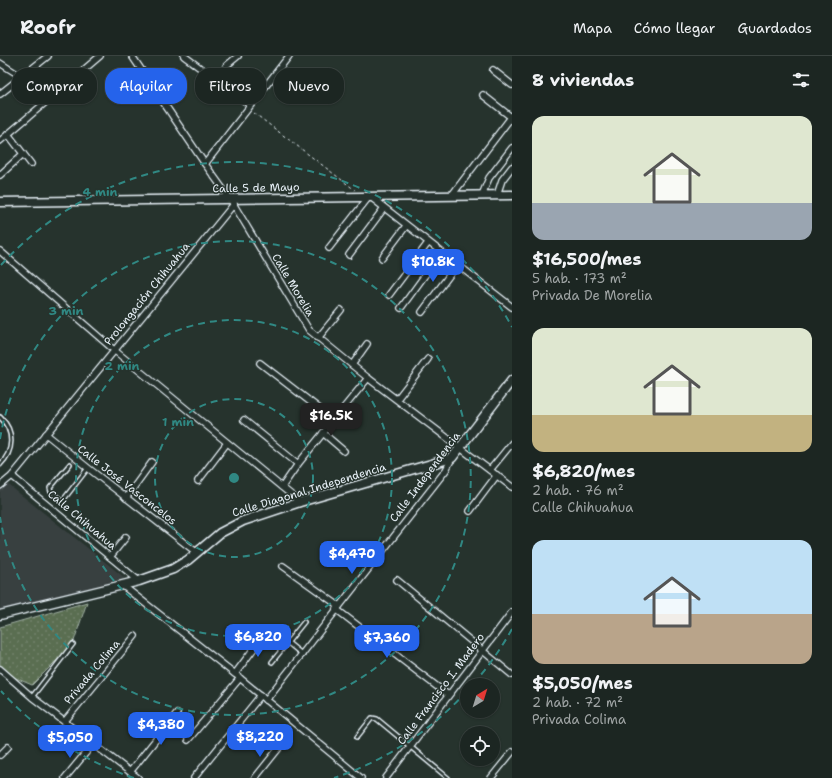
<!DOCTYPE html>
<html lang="es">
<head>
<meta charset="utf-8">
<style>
  :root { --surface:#1c2622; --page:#252e2a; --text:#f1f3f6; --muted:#a0a5a5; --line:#3a4340; --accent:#2563eb }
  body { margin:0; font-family:"Shantell Sans",sans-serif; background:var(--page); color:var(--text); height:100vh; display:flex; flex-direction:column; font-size:15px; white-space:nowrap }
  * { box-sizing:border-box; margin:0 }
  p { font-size:13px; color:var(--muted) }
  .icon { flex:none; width:22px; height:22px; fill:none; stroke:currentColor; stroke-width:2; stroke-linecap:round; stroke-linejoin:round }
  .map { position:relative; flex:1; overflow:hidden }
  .drawer { display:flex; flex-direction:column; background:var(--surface); width:320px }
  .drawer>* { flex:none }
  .top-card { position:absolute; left:12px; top:12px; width:380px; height:36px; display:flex; gap:8px }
  .needle { width:26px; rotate:38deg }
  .buttons { position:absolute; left:460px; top:622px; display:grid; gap:8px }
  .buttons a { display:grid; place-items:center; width:40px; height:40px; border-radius:50%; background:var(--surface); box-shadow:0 1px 3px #0004,0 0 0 1px var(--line); font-size:20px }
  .price { position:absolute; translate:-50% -34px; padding:0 9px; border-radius:8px; background:var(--accent); color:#fff; font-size:13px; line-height:26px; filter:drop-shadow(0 1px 2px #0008) }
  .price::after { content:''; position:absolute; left:50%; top:24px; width:12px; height:9px; margin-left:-6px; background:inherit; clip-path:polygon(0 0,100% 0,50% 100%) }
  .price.current { background:#222; color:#fff }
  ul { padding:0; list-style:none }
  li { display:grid; align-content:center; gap:8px; height:212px; padding:0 20px }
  li span { display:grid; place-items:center; height:124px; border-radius:12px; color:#555 }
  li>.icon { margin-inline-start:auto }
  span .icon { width:72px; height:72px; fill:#fffc; stroke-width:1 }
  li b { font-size:17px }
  h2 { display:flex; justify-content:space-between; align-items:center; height:48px; padding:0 20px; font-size:17px }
  .chip { padding:0 14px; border-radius:16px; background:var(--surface); box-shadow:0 1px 3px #0004,0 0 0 1px var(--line); font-size:14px; line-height:36px }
  .chip.current { background:var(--accent); color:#fff }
  header { display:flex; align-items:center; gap:24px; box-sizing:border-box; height:56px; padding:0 20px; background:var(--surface); border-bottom:1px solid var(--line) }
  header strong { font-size:19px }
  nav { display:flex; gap:22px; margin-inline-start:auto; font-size:14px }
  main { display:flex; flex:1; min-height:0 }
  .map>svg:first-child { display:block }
  .built { fill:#384141 }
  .grass { fill:url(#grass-dots); stroke:#a1b0a4 }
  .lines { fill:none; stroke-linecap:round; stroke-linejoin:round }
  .lane-casing { stroke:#e8f1f8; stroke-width:6 }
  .street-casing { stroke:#e8f1f8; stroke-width:8 }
  .secondary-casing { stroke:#e8f1f8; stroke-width:11 }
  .path { stroke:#e8f1f8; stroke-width:1; stroke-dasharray:3 3; stroke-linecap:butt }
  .lane { stroke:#26332d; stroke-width:3 }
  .street { stroke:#26332d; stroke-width:5.5 }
  .secondary { stroke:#26332d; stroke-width:8 }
  .ring { fill:none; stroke:#308883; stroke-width:2; stroke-dasharray:7 5 }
  .labels { text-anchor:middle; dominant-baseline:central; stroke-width:3; stroke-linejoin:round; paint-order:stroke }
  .street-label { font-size:11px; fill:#e8f1f8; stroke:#26332d }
  .centre { fill:#308883; stroke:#26332d; stroke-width:2 }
  .ring-label { font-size:12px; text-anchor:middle; font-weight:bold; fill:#308883; stroke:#26332d; stroke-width:3; stroke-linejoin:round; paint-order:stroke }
</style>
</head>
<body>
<header>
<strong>Roofr</strong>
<nav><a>Mapa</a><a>Cómo llegar</a><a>Guardados</a></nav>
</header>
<main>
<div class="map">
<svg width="512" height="722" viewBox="0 0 512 722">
  <defs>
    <pattern id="grass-dots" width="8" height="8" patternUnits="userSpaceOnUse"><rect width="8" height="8" fill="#5a6e51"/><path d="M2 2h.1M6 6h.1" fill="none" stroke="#72836b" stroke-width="1.8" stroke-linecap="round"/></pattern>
  </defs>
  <rect width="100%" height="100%" fill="#26332d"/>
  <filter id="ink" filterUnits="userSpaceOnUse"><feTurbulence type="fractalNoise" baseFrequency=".025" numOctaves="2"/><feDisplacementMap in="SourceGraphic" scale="8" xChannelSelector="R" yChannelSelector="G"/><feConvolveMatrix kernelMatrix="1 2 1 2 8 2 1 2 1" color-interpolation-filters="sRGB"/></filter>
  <g filter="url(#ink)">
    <!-- built -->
    <path class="built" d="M5,426L125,522L0,556V428Z"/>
    <!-- grass -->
    <path class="grass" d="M87,546L73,588L32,629L4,617L0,611V571Z"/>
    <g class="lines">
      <defs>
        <g id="lane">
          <path d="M0,361C15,375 14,395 0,409"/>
          <path d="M70,408L50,432L51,436L61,444L64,443L88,412"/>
          <path d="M287,586L303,599"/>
          <path d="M272,606L304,566"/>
          <path d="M32,641L73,588"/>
          <path d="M357,681L372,662L377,663L448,722"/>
        </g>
        <g id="street">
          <path d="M132,0L205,108L231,144L309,274L368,322L512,431"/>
          <path d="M184,0L250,49"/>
          <path d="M0,7L22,21"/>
          <path d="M226,10L238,0"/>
          <path d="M493,14L512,29"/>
          <path d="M0,38L48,0"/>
          <path d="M483,39L511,61"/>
          <path d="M8,78L31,108"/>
          <path d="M0,85L100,0"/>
          <path d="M205,108L289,0"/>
          <path d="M0,119L23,98"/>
          <path d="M452,139L512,60"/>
          <path d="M482,139L489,122L512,92"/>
          <path d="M497,139L502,124L512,111"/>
          <path d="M372,142L512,251"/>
          <path d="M329,192L368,142"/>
          <path d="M0,195L114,294L300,446"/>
          <path d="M349,199L384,152"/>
          <path d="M382,202L406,170"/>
          <path d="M389,239L428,187"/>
          <path d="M401,252L441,197"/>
          <path d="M422,256L457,209"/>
          <path d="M318,282L341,254"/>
          <path d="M260,307L334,364"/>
          <path d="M352,309L367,288"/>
          <path d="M397,343L428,303"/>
          <path d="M244,364L298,408"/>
          <path d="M323,377L344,395"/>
          <path d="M46,378L88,412L196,496"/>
          <path d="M490,414L512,387"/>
          <path d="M12,420L139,525"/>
          <path d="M198,425L227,387"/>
          <path d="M0,430L12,420L234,148"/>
          <path d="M282,431L298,408L368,322"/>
          <path d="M126,442L152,406"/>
          <path d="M470,455L497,419"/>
          <path d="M110,501L126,481"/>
          <path d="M283,510L339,550"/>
          <path d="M397,524L512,619"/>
          <path d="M122,529L235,618L361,722"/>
          <path d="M336,553L448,639"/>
          <path d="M0,613L32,641L138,722"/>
          <path d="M235,618L266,576"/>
          <path d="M266,644L446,414L452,402"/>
          <path d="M65,665L135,580"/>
          <path d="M188,684L240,622"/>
          <path d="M0,699L8,691"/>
          <path d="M130,716L177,657"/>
          <path d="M65,722L93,688"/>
          <path d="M194,722L261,639"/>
          <path d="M255,722L279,692"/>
          <path d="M386,722L512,556"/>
          <path d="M491,722L512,696"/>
        </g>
        <g id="secondary">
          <path d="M0,146L512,139"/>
          <path d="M0,559L139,525L173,513L188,504L220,477L243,465L300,446L452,402L512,324"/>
        </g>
      </defs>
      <!-- lane casing -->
      <use href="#lane" class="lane-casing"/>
      <!-- street casing -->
      <use href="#street" class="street-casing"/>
      <!-- secondary casing -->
      <use href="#secondary" class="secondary-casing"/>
      <!-- path -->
      <path class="path" d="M254,57L355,134"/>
      <!-- lane -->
      <use href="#lane" class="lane"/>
      <!-- street -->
      <use href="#street" class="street"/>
      <!-- secondary -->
      <use href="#secondary" class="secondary"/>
    </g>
  </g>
  <!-- distance rings -->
  <g class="ring">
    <circle cx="234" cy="422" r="79"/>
    <circle cx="234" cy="422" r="158"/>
    <path d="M0 383A237 237 0 1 1 0 461"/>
    <path d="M512 573A316 316 0 0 1 474 627M467 635A316 316 0 0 1 334 722M134 722A316 316 0 0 1 1 635M1 209A316 316 0 0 1 512 271"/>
  </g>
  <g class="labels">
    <!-- street labels -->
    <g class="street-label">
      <text transform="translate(256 132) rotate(-1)">Calle 5 de Mayo</text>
      <text transform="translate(293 229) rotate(59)">Calle Morelia</text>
      <text transform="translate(147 238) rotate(-51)">Prolongación Chihuahua</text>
      <text transform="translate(425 421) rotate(-53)">Calle Independencia</text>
      <text transform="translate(127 429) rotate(38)">Calle José Vasconcelos</text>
      <text transform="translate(309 434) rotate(-17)">Calle Diagonal Independencia</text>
      <text transform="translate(82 464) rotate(40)">Calle Chihuahua</text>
      <text transform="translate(92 616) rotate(-50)">Privada Colima</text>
      <text transform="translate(441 633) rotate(-53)">Calle Francisco I. Madero</text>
    </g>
  </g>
  <circle cx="234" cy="422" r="6" class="centre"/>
  <g class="ring-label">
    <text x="100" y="140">4 min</text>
    <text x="66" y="259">3 min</text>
    <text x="122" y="314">2 min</text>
    <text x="178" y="370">1 min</text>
  </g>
</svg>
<div class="buttons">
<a><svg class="needle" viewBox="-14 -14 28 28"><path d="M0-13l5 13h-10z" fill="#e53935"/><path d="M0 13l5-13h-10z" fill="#a0a5a5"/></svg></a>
<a><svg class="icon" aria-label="locate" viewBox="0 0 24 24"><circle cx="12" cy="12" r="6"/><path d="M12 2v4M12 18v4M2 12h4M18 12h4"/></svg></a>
</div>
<b class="price" style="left:433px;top:227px">$10.8K</b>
<b class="price current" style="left:331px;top:381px">$16.5K</b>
<b class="price" style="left:352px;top:519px">$4,470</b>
<b class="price" style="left:258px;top:602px">$6,820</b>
<b class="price" style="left:387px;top:603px">$7,360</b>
<b class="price" style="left:161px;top:690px">$4,380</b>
<b class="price" style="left:260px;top:702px">$8,220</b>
<b class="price" style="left:70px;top:703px">$5,050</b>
<div class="top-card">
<a class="chip">Comprar</a>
<a class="chip current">Alquilar</a>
<a class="chip">Filtros</a>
<a class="chip">Nuevo</a>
</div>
</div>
<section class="drawer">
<h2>8 viviendas<svg class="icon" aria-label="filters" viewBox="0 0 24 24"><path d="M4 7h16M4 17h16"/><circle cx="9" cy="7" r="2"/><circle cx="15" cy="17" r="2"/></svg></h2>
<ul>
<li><span style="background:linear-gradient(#dfe7d0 70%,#9aa5b1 0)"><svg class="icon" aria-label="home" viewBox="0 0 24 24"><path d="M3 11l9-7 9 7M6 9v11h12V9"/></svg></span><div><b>$16,500/mes</b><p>5 hab. · 173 m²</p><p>Privada De Morelia</p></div></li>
<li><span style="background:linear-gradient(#dfe7d0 70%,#c2b280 0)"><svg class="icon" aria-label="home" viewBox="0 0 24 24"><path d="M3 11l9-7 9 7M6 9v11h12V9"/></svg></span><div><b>$6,820/mes</b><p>2 hab. · 76 m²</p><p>Calle Chihuahua</p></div></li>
<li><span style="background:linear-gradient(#bfe0f5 60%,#b9a48a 0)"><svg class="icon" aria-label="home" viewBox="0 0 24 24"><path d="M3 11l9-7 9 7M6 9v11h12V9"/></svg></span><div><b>$5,050/mes</b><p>2 hab. · 72 m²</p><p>Privada Colima</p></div></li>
</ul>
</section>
</main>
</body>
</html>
